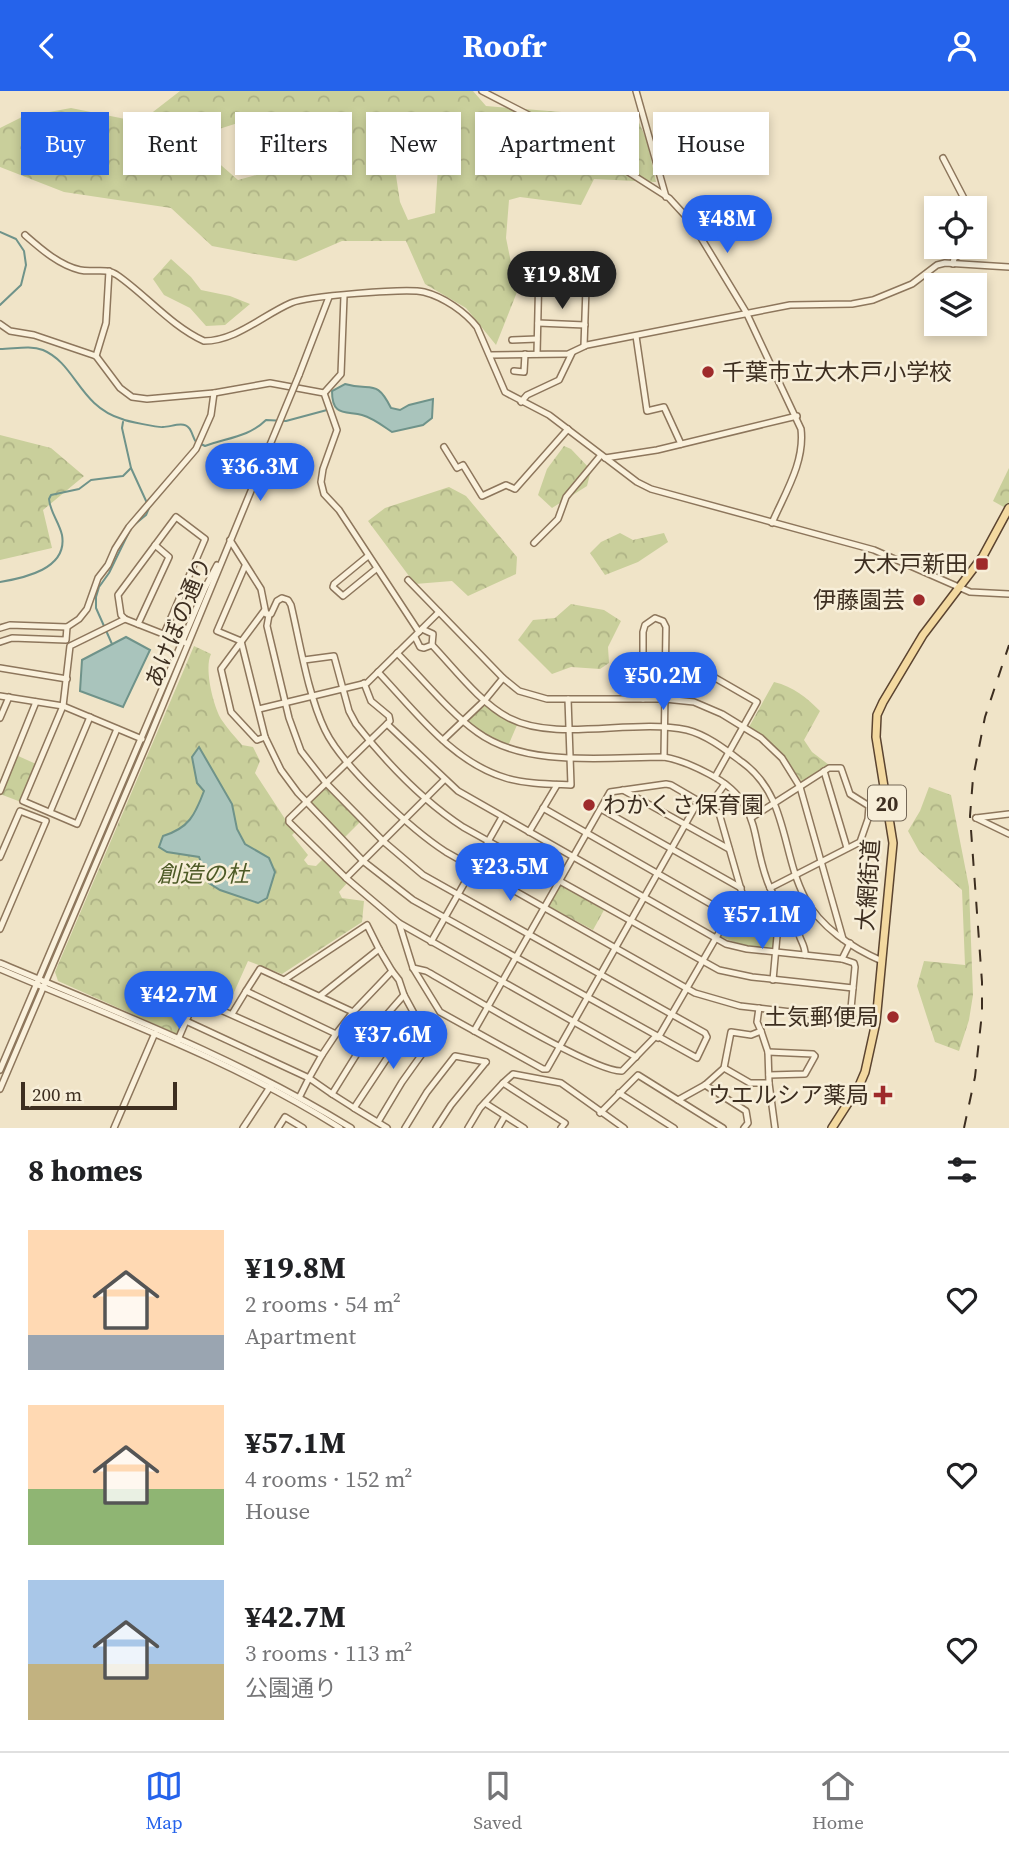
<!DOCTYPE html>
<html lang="en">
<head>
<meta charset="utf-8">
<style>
  :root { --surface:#fff; --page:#f6f6f6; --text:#202124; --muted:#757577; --line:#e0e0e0; --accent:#2563eb }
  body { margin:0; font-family:"Source Serif 4","Noto Sans JP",serif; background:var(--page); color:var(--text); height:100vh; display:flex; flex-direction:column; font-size:26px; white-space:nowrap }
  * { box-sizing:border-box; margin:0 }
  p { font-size:23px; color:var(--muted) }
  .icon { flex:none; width:38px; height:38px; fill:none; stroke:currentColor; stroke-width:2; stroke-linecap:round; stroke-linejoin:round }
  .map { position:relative; height:1037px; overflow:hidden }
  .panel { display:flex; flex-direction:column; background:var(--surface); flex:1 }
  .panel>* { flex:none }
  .top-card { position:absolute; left:21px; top:21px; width:968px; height:63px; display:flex; gap:14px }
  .tools { position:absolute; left:924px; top:105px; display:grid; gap:14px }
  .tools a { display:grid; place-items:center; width:63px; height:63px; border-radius:0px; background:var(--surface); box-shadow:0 4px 10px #0003; font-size:35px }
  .scale { position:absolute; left:21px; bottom:18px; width:156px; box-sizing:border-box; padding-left:7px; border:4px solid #3d2e20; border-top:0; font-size:19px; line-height:24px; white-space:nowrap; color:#3d2e20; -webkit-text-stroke:5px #f7eed8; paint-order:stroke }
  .price { position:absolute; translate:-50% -60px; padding:0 16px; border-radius:24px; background:var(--accent); color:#fff; font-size:23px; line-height:46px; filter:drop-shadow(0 2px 4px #0008) }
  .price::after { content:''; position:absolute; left:50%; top:42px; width:21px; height:16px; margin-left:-10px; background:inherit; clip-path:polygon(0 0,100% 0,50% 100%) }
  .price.active { background:#222; color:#fff }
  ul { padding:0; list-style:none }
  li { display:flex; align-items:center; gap:21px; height:175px; padding:0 28px }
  li span { display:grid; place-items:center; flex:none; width:196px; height:140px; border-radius:0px; color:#555 }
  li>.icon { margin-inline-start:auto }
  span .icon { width:84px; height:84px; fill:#fffc; stroke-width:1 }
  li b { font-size:30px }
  h2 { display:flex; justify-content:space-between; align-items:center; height:84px; padding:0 28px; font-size:30px }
  .pill { padding:0 24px; border-radius:0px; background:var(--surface); box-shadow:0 4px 10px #0003; font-size:24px; line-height:63px }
  .pill.active { background:var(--accent); color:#fff }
  header { display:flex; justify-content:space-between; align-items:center; height:91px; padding:0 28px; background:var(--accent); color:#fff; font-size:32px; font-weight:700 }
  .tab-bar { display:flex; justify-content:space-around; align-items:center; height:98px; border-top:2px solid var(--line); background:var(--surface); font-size:19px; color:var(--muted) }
  .tab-bar a { display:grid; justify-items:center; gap:4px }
  .tab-bar .active { color:var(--accent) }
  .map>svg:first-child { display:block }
  .forest { fill:url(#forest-crowns); fill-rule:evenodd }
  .water { fill:#a9c4bc; stroke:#6f938a; stroke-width:2 }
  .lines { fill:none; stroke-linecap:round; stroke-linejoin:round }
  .stream { stroke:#6f938a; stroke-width:2 }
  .minor-casing { stroke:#8d765c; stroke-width:8 }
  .major-casing { stroke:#5b4430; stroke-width:10 }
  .minor { stroke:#faf1dc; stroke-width:5 }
  .major { stroke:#f3d9a0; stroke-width:7 }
  .rail { stroke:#3d2e20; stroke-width:2; stroke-dasharray:12 12; stroke-linecap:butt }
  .minor-bridge-casing { stroke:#8d765c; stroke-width:8; stroke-linecap:butt }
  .minor-bridge { stroke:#faf1dc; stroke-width:5 }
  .poi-dot { fill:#9e2a2b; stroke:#f7eed8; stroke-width:2.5 }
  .labels { text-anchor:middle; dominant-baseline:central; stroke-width:5; stroke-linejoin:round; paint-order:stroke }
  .shield { fill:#f7eed8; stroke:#756857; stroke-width:2 }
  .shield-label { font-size:21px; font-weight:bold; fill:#3d2e20 }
  .poi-label { font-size:23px; fill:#3d2e20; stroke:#f7eed8; text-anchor:end }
  .street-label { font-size:23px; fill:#3d2e20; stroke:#f7eed8 }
  .park-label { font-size:23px; font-style:italic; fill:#4d5a26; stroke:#f7eed8 }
</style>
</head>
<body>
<header><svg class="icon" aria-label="back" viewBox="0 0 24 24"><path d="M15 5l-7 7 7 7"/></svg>Roofr<svg class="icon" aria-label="person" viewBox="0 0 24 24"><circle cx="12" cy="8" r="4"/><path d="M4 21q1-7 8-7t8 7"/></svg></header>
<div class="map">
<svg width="1009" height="1037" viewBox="0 0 1009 1037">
  <defs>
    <pattern id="forest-crowns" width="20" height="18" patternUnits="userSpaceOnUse" patternTransform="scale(1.75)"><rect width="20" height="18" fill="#c9cf9b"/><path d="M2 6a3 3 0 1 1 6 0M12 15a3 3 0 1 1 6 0" fill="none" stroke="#aeb285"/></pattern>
  </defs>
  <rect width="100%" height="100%" fill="#f0e4c8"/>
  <!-- forest -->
  <g class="forest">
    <path d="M180,0H473L486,15L637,27L647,50L656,91L594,88L581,114L520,106L509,109L506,147L517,201L496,254L466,217L425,193L406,150H342L296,170L249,162L212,155L171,117L64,101L0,76V37L22,26L71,17L140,31ZM241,31L250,40L260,83L238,89L206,61L197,45ZM427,67L438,76L435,122L408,129L400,111L395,78Z"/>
    <path d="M171,168L191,186L201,199L230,205L250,213L225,234L206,235L190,217L164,204L153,188Z"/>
    <path d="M0,344L51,357L84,385L43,419L52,457L0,469Z"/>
    <path d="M564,355L571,358L591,379L587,395L552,417L538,404L547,378Z"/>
    <path d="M1009,377V419L993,410Z"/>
    <path d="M449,396L466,405L517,466L516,483L468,505L452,490L415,493L368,430L385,417Z"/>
    <path d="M620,442L633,449L664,442L668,451L638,471L605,484L590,462L601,451Z"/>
    <path d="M571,513L604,519L621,530L608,556L609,572L600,578L571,576L552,583L518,549L533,529L555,527Z"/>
    <path d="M194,555L211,563C204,577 213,614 221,628C227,637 235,646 242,654L253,656L260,670L255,682L287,731L296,740L292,744L308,764L304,769L308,774L316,775L324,767L348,791L339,801L342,807L364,810L362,831L282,883L248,870L227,917L194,904L177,943L58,890L55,881Z"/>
    <path d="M774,591C794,596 806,606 820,620L804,649L812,661L829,674L802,691L783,664L769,650L749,636Z"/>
    <path d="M485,612L500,625L517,634L508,655L476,638L468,629Z"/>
    <path d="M16,664L36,673L21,711L0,703Z"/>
    <path d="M324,695H328L361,730L344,747L311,713V709Z"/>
    <path d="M929,696L951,704L969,796L973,904L969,929L959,960L935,951L917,895L924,870L965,874L962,799L919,760L908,740L920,720Z"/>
    <path d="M561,794L604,819L593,839L550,816V811Z"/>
    <path d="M768,800L783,819L778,824L775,857L748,856L721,846L743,802Z"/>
  </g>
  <!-- water -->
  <g class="water">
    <path d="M345,293C372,301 376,287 391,317L400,319L409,314L433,308L432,327L423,334L392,341C383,335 373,327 362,324C344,320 332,325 332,300Z"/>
    <path d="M126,546L150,559L123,616L80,600L82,569Z"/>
    <path d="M199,656L232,713L237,738L245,753L269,767L275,781L267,807L258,812L220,799L209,792L199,766L167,761L159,756L163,745C189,737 195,724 204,700L197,692L192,666Z"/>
  </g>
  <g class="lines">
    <!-- stream -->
    <g class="stream">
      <path d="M0,141L16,148L24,160L26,174L21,194L0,214"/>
      <path d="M0,258C14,258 30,254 43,259C76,273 79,315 122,328C126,330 160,337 163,336C171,336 183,330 189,337C192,340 193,347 196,351"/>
      <path d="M123,331L122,337L131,377L147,412"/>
      <path d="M201,353L205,355C226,347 249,346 266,329L286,330L327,319"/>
      <path d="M134,434L146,424L149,417"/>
      <path d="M0,491C24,487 68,478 62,444C59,431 50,421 49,408L51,404L79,398L91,389L123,385L131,377"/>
      <path d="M112,553L96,517V506L99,496L109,482L129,441"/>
    </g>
    <defs>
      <g id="minor">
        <path d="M482,0L581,51L669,107L692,132L746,221L801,338C805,371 785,402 772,432"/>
        <path d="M636,0L666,106"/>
        <path d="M943,67L969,117"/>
        <path d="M975,128L983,147L975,155"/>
        <path d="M25,144C41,158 59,174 80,179C92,182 106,176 117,184C146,204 171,235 204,250C236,250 263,224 291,212C307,205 407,197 424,201C444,206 465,221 477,236L505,301L549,324L637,391L651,398L874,459L970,501L1009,503"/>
        <path d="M953,173L954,167L973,156"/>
        <path d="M539,195L586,197L584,255"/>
        <path d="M538,232L585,234"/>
        <path d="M0,233L10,240L34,244L96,265L120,297L132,306L147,308L214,302L270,292L324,302L337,339L323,378L321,391L324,403L339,419L419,541"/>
        <path d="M636,245L647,320L664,316L681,353"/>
        <path d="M512,249L537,248"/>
        <path d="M537,263L539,177"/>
        <path d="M491,264L568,263L587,254L790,214L852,213L873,209L912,193L937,174L945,172L1009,176"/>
        <path d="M96,265L106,232L109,180"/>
        <path d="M514,280L524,281L525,263"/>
        <path d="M299,284L329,206"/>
        <path d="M324,302L341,283L344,205"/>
        <path d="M521,311L527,304L559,289L572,262"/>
        <path d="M444,356L457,377L463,374L482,405L506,394L515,398L568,338"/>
        <path d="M605,367L657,359L797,325"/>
        <path d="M230,449L261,498L266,523H271L277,510L282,507L288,509L291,514C300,552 308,604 325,639C342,675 412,739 446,761L695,902L740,915L876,931"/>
        <path d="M534,452L558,428L566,406L601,364"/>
        <path d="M368,465L334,493L333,496L343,505L376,478"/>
        <path d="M245,475L217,540L241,550L265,646L281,679L298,702L363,770L413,809L697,967L707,946L705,942L423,784L383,750L326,692L301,660L289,627L267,535L269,524"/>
        <path d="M408,489L503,587L519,600L547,608H665L694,611L722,623L761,647L782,667L800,696L843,848"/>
        <path d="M264,520L221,578L231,621L257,649L265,646"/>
        <path d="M138,533L169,466L155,454"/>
        <path d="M0,537L10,534L67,536L79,528L87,518L98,487L108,474L115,458L129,436L196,358L211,324L214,302"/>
        <path d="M164,543L205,448L176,426L118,504L121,524L125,528L186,552"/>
        <path d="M415,546L420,556L424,557L432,554L433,543L422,538"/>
        <path d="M0,551L12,547L66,549L67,536"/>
        <path d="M432,554C454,577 480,612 509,627C558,652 633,627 687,639C707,644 726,659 742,671C788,704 781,761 805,807C820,836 852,857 882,870"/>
        <path d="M397,562C421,586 451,623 477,641C526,677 606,666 664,666C681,669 694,675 709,683C765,712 749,749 770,797C776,810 789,824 798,836C797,847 806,853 805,864"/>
        <path d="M304,569L334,565L349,620L356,633C386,671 423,710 463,736L719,879L752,886L853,897"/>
        <path d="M0,577L67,588"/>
        <path d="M665,580L698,577L757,611L715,686"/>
        <path d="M378,581C416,621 452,671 506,687C527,693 549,693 571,694L568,608"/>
        <path d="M364,592L371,610L389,625L390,630L289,728V731L346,787L399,832L636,966"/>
        <path d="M0,605L63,615L142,648"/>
        <path d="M643,608V541L645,534L655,527L663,530L666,536L664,666"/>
        <path d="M259,618L367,592L439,521"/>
        <path d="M0,627L9,606"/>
        <path d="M387,633L458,700L726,853L747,858L842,868L850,852"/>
        <path d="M117,638L77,733L23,710L63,615L70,555L125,528"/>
        <path d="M443,649L485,609L503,587"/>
        <path d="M824,680L847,757"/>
        <path d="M623,699L729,758"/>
        <path d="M0,700L36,611"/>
        <path d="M709,715L725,693"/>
        <path d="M543,717L730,824"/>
        <path d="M601,718L741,797"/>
        <path d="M50,721L90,626"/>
        <path d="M751,727L829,677H841L850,703L869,715L868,728L860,751L770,797"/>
        <path d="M976,727L1009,743"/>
        <path d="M976,727L1009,723"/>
        <path d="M529,741L557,694"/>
        <path d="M0,766L20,720L46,730L0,838"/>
        <path d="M346,787L444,689"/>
        <path d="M399,832L413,877L440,921L543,978H547L699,709"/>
        <path d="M431,851L502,726"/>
        <path d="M842,868L854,872L855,876L850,928"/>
        <path d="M0,872C119,922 241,969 351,1037"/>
        <path d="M413,877L426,880C459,898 594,982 622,980L656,945"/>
        <path d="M0,878C115,927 234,970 340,1037"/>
        <path d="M284,889L367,834L379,858L320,905"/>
        <path d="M773,889L778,834"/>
        <path d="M246,900L260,878L353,921L336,943"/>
        <path d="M353,921L392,880L379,858"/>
        <path d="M232,923L246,900L336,943L322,964"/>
        <path d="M186,930L196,908L322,964L309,987L332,1003L368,945L404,904L399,889L392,880"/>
        <path d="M474,940L610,701L666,693L671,694L719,722L742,802L658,947"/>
        <path d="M761,940L768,961L769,992L775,1037"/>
        <path d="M177,951L186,930L309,987L300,1005"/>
        <path d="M768,961L813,963L815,965L805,983L769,984"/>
        <path d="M724,977L750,992H769"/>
        <path d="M0,979L205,497L217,474"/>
        <path d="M503,992L513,983L561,992L624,1037"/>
        <path d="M705,994L746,1020L748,1032L744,1037"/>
        <path d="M0,998L148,650L267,361"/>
        <path d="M619,1002L674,1037"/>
        <path d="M332,1003L354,1017L399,949L417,928L404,904"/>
        <path d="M678,1009L723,1037"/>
        <path d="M485,1012L524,1037"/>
        <path d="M354,1017L387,1037"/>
        <path d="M600,1022L638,984L678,1009L705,994L724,977L731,941L751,944L761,940L757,931L759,917"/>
        <path d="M378,1031L402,991L432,949L417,928"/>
        <path d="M114,1037L155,942"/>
        <path d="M243,1037L272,993"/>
        <path d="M278,1037L285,1026L303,1037"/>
        <path d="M405,1037L427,1001L455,965L486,971"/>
        <path d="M436,1037L451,1014L486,971"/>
        <path d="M468,1037L480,1017L503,992L565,1032L561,1037"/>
        <path d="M498,1037L505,1025"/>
      </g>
      <path id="major" d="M832,1037L859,995L865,981L876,931L893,752L876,646L877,624L883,611L923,544L983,465L1009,417"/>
    </defs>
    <!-- minor casing -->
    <use href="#minor" class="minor-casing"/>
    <!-- major casing -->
    <use href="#major" class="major-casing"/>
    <!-- minor -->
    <use href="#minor" class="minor"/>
    <!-- major -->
    <use href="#major" class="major"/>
    <!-- rail -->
    <path class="rail" d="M964,1037L975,986L982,922V891L970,725L973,687L985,626L1009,554"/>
    <defs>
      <path id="minor-bridge" d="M267,361L299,284"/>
    </defs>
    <!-- minor-bridge casing -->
    <use href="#minor-bridge" class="minor-bridge-casing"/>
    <!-- minor-bridge -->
    <use href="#minor-bridge" class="minor-bridge"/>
  </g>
  <!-- markers -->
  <g class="poi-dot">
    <circle cx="708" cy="281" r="7"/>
    <rect x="975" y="466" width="14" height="14" rx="3.5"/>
    <circle cx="919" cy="509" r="7"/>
    <circle cx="589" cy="714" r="7"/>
    <circle cx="893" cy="926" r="7"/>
    <path d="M879.5 993.5h7v7h7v7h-7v7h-7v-7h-7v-7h7z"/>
  </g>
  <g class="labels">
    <!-- shield labels -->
    <rect class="shield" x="868" y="694.5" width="38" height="35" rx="5"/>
    <g class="shield-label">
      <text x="887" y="712">20</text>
    </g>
    <!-- poi labels -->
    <g class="poi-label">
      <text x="722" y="281" text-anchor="start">千葉市立大木戸小学校</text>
      <text x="968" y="473">大木戸新田</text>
      <text x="905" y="509">伊藤園芸</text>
      <text x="603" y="714" text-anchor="start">わかくさ保育園</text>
      <text x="879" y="926">土気郵便局</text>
      <text x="869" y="1004">ウエルシア薬局</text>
    </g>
    <!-- street labels -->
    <g class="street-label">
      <text transform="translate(178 531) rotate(-68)">あけぼの通り</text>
      <text transform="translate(868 794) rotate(-86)">大網街道</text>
    </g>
    <!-- park labels -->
    <g class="park-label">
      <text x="203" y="783">創造の杜</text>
    </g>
  </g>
</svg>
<div class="tools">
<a><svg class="icon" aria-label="locate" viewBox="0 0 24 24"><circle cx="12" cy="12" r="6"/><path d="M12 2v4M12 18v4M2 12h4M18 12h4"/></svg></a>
<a><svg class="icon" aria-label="layers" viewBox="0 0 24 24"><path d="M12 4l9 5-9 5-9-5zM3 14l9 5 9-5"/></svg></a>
</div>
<div class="scale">200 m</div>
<b class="price" style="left:727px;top:164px">¥48M</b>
<b class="price active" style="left:562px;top:220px">¥19.8M</b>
<b class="price" style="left:260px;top:412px">¥36.3M</b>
<b class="price" style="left:663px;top:621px">¥50.2M</b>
<b class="price" style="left:510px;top:812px">¥23.5M</b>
<b class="price" style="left:762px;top:860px">¥57.1M</b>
<b class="price" style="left:179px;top:940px">¥42.7M</b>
<b class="price" style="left:393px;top:980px">¥37.6M</b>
<div class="top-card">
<a class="pill active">Buy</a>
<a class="pill">Rent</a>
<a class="pill">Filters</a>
<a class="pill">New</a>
<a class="pill">Apartment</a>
<a class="pill">House</a>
</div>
</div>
<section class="panel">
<h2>8 homes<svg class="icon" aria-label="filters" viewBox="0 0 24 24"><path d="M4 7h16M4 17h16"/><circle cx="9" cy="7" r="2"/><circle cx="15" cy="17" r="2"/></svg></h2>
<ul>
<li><span style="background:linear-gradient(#ffd9b3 75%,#9aa5b1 0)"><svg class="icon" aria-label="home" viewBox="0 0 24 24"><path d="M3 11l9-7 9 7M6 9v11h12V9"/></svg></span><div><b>¥19.8M</b><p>2 rooms · 54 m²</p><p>Apartment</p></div><svg class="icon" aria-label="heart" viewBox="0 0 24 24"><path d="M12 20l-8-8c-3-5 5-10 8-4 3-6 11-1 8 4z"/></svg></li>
<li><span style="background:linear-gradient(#ffd9b3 60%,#8fb573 0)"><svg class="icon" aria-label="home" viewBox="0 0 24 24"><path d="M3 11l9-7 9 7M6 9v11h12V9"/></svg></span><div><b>¥57.1M</b><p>4 rooms · 152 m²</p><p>House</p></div><svg class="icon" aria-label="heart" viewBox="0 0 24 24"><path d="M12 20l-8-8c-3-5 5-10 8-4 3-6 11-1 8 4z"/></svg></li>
<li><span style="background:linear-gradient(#a9c7e8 60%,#c2b280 0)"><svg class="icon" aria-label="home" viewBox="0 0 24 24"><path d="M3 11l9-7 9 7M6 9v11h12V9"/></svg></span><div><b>¥42.7M</b><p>3 rooms · 113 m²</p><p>公園通り</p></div><svg class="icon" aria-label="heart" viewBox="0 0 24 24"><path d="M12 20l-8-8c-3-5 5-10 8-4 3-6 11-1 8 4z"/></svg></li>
</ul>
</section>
<nav class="tab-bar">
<a class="active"><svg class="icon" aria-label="map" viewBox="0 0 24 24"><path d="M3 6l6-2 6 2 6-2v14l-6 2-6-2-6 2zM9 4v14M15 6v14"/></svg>Map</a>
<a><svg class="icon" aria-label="saved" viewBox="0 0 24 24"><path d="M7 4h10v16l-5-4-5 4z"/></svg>Saved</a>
<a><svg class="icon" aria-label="home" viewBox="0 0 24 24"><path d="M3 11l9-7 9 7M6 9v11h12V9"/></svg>Home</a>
</nav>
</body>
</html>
